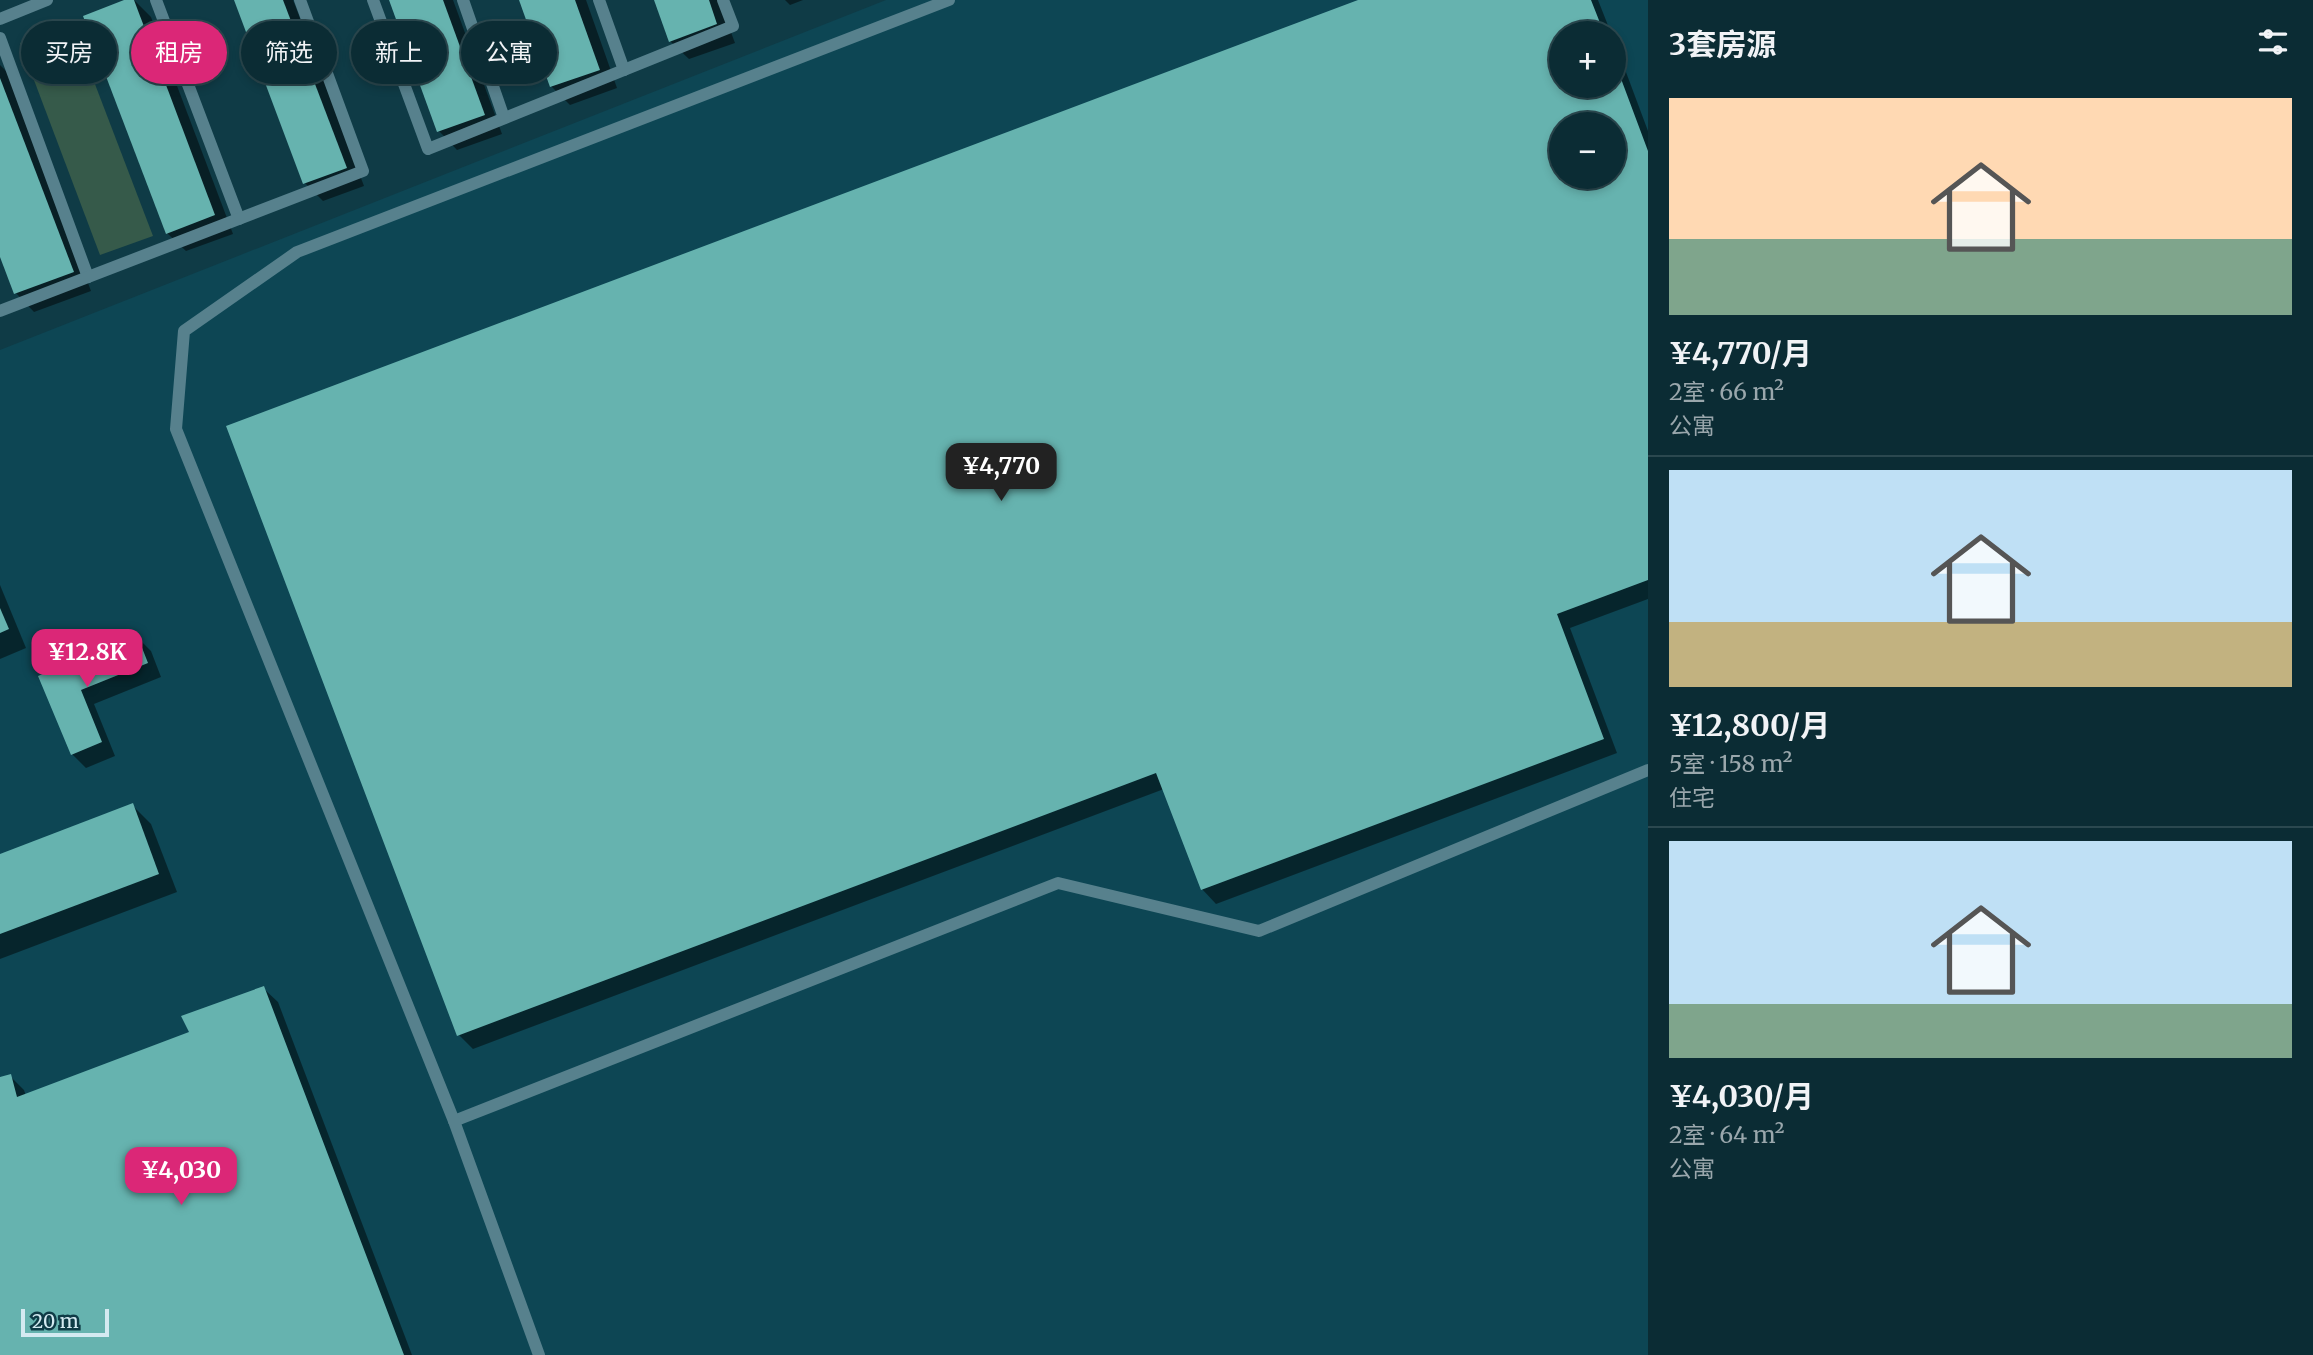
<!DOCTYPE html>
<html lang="zh">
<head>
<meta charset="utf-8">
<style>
  :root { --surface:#0b2c34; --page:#193840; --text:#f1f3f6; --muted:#9aa7ac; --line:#2b484f; --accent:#db2777 }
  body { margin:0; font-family:Merriweather,"Noto Sans SC",serif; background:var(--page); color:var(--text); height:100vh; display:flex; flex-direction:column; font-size:26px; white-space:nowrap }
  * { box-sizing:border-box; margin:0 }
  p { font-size:23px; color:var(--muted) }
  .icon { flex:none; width:38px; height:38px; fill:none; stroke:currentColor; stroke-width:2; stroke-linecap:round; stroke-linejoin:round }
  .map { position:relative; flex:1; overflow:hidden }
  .drawer { display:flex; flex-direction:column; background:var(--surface); width:665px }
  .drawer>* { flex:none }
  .top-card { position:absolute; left:21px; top:21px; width:665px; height:63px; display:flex; gap:14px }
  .controls { position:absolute; left:1549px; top:21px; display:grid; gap:14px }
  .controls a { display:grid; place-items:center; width:77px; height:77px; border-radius:50%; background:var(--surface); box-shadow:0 4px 10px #0003,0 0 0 2px var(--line); font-size:35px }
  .scale { position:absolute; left:21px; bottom:18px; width:88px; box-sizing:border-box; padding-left:7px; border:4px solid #d4eaf1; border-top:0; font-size:19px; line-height:24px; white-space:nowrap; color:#d4eaf1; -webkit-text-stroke:5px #0f3b46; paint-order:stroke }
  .price { position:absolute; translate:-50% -60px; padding:0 16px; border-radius:14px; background:var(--accent); color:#fff; font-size:23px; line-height:46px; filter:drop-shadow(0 2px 4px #0008) }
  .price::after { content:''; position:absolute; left:50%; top:42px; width:21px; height:16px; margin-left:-10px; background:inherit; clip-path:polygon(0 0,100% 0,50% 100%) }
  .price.active { background:#222; color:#fff }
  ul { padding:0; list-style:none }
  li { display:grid; align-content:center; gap:14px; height:371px; padding:0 21px }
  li+li { border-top:2px solid var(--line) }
  li span { display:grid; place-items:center; height:217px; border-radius:0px; color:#555 }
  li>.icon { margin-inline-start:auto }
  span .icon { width:126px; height:126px; fill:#fffc; stroke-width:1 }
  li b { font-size:30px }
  h2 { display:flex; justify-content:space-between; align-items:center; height:84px; padding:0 21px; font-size:30px }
  .tag { padding:0 24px; border-radius:32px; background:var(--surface); box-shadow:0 4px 10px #0003,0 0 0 2px var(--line); font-size:24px; line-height:63px }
  .tag.active { background:var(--accent); color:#fff }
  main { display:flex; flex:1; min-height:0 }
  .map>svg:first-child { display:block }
  .built { fill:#0d4654; fill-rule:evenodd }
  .green { fill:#365a4a }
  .shadow { fill:#0007; fill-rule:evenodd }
  .building { fill:#66b3af; fill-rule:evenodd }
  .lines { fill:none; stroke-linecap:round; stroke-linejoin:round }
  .lane { stroke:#57818d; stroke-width:12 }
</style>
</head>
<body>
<main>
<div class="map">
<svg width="1648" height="1355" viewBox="0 0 1648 1355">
  <rect width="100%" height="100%" fill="#0f3b46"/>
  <!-- built -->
  <path class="built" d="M886,0H1648V1355H0V350ZM1561,33H1614V86H1561ZM1561,124H1614V177H1561Z"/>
  <!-- green -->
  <path class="green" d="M72,24L153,236L100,255L20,43Z"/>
  <!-- shadow -->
  <g class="shadow">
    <path d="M129,0H134L151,17L233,234L186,251L167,233Z"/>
    <path d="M236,0H293L364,186L323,201L305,183Z"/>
    <path d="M391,0H453L502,134L457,150L439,131Z"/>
    <path d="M521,0H586L617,88L570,105L551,86Z"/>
    <path d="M655,0H719L735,43L689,59L670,41Z"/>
    <path d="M785,0H803L790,5Z"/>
    <path d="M1363,0H1598L1611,33H1561V86H1614V40L1648,131V599L1570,628L1617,753L1216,904L1202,889L1164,789L473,1049L459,1035L228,427ZM1561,124H1614V177H1561Z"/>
    <path d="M0,65L9,74L91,291L34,312L16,293L0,252Z"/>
    <path d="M0,585L26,648L0,659Z"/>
    <path d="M137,637L151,651L161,677L94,704L115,756L86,768L72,754L40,677Z"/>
    <path d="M132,805L151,824L177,892L0,959V855Z"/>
    <path d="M263,988L278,1002L412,1355H0V1079L10,1076L24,1090L26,1096L191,1033Z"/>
  </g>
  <!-- building -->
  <g class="building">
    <path d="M124,0H134L215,215L166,234L83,16Z"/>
    <path d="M234,0H283L347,168L303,184Z"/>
    <path d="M389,0H443L485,115L437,132Z"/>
    <path d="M519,0H575L600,70L550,87Z"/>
    <path d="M654,0H709L717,24L669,42Z"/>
    <path d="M1358,0H1591L1604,33H1561V86H1614V60L1648,151V580L1557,614L1604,739L1201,890L1156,773L457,1036L226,426ZM1561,124H1614V177H1561Z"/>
    <path d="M0,78L74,272L14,294L0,257Z"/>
    <path d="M0,608L9,629L0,633Z"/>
    <path d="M137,635L148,663L81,690L102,742L71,755L38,676Z"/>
    <path d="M133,803L159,874L0,934V854Z"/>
    <path d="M264,986L404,1355H0V1077L11,1074L17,1097L189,1032L181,1016Z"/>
  </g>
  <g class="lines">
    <!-- lane -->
    <g class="lane">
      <path d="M156,0L239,219"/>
      <path d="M373,0L428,149L733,26L723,0"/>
      <path d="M463,0L504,118"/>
      <path d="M599,0L624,70"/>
      <path d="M0,19L47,0"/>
      <path d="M0,38L88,277"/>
      <path d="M0,311L363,171L300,0"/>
      <path d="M454,1121L1058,883L1259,931L1648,770"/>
      <path d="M539,1355L454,1121L176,429L184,331L297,252L949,0"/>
    </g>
  </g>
</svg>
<div class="controls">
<a>+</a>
<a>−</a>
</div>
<div class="scale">20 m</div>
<b class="price active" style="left:1001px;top:503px">¥4,770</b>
<b class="price" style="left:87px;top:689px">¥12.8K</b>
<b class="price" style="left:181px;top:1207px">¥4,030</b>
<div class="top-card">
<a class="tag">买房</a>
<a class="tag active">租房</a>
<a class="tag">筛选</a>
<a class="tag">新上</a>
<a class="tag">公寓</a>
</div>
</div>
<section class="drawer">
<h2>3套房源<svg class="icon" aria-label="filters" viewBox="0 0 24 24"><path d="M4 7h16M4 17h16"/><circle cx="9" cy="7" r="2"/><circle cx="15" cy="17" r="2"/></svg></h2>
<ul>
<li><span style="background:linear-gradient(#ffd9b3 65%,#7fa58c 0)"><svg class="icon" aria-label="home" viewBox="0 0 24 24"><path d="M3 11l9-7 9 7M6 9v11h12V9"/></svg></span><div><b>¥4,770/月</b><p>2室 · 66 m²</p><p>公寓</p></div></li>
<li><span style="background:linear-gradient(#bfe0f5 70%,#c2b280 0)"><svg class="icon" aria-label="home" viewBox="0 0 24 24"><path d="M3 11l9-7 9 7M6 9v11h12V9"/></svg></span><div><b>¥12,800/月</b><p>5室 · 158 m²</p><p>住宅</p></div></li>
<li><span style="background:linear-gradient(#bfe0f5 75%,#7fa58c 0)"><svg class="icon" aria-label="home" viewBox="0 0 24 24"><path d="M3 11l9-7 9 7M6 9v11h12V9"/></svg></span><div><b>¥4,030/月</b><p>2室 · 64 m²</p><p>公寓</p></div></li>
</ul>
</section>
</main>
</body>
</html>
